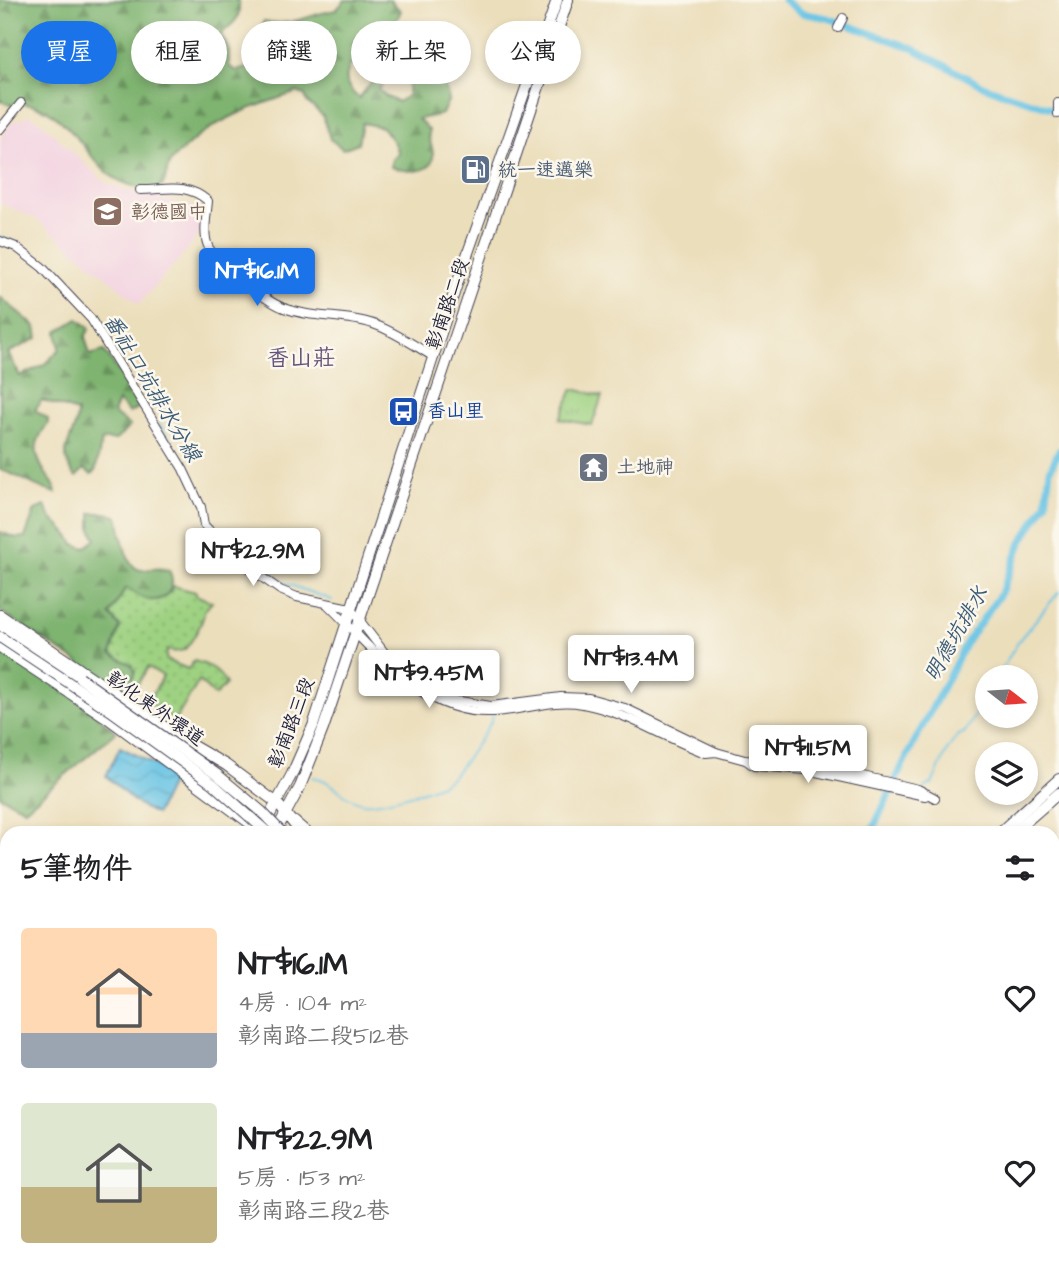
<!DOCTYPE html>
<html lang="zh-TW">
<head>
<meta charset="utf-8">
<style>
  :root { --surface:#fff; --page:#f6f6f6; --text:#202124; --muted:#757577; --accent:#1a73e8 }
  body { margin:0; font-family:"Architects Daughter","LXGW WenKai TC",sans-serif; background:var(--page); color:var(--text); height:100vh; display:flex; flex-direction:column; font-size:26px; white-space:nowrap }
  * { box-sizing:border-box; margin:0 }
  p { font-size:23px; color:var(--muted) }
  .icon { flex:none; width:38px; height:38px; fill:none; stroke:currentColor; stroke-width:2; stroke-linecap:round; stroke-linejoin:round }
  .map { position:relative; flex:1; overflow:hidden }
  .drawer { position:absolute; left:0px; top:826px; width:1060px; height:448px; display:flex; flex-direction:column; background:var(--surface); border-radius:21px 21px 0 0; box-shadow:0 4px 10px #0003 }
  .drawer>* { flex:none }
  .top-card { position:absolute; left:21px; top:21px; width:700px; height:63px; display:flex; gap:14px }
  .needle { width:46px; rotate:107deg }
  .buttons { position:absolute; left:975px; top:665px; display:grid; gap:14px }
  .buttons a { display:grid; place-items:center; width:63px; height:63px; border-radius:50%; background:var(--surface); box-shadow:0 4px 10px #0003; font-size:35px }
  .price { position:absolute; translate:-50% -60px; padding:0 16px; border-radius:7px; background:#fff; color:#222; font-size:23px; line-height:46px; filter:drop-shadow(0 2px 4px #0008) }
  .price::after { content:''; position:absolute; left:50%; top:42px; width:21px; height:16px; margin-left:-10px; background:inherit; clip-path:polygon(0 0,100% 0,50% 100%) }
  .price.on { background:var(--accent); color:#fff }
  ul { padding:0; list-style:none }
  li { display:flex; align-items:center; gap:21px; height:175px; padding:0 21px }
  li span { display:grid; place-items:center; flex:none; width:196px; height:140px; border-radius:7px; color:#555 }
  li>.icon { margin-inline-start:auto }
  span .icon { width:84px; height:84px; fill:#fffc; stroke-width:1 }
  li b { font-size:30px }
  h2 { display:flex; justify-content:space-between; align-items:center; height:84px; padding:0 21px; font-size:30px }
  .pill { padding:0 24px; border-radius:32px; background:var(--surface); box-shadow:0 4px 10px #0003; font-size:24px; line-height:63px }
  .pill.on { background:var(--accent); color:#fff }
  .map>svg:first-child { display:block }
  .built { fill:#f2cfe0 }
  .grass { fill:url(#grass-dots); stroke:#607a5e; stroke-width:2 }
  .forest { fill:url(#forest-firs); stroke:#506a55; stroke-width:2 }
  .park { fill:url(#park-tufts); stroke:#607a5e; stroke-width:2 }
  .water { fill:url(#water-waves); stroke:#447290; stroke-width:2 }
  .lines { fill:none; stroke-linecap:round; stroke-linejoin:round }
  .stream { stroke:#66c3e4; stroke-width:2 }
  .canal { stroke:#66c3e4; stroke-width:7 }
  .minor-casing { stroke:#403e4e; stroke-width:10 }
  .major-casing { stroke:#403e4e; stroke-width:12 }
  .minor { stroke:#fff; stroke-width:8 }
  .major { stroke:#fff; stroke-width:10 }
  .major-bridge-casing { stroke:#403e4e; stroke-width:12; stroke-linecap:butt }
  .major-bridge { stroke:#fff; stroke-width:10 }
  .labels { text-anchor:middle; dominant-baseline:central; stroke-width:5; stroke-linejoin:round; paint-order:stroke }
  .service-label { font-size:19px; fill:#4e5e75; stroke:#fbf7ec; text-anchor:start }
  .education-label { font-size:19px; fill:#785e54; stroke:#fbf7ec; text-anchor:start }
  .street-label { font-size:19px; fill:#22223b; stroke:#fbf7ec }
  .transit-label { font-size:19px; fill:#164399; stroke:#fbf7ec; text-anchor:start }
  .worship-label { font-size:19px; fill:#5b616d; stroke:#fbf7ec; text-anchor:start }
  .water-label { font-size:21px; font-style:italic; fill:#3a5a76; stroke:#fbf7ec }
  .quarter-label { font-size:23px; fill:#64527a; stroke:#fbf7ec }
</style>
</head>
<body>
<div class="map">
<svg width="1059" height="1274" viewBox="0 0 1059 1274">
  <defs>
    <pattern id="grass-dots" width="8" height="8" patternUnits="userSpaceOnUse" patternTransform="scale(1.75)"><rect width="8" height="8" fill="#9ed181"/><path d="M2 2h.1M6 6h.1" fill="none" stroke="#88b370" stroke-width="1.8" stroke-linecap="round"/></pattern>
    <pattern id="forest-firs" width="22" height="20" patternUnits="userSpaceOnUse" patternTransform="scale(1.75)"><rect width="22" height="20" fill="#7eb36f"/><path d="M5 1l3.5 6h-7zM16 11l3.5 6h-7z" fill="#67915c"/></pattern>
    <pattern id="park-tufts" width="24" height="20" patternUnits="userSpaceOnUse" patternTransform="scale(1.75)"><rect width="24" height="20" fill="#9ed181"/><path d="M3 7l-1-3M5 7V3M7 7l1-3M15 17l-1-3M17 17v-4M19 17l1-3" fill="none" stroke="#88b370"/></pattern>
    <pattern id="water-waves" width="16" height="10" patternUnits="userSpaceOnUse" patternTransform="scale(1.75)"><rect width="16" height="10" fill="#66c3e4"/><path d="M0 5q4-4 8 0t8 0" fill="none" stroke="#58a7c4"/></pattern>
  </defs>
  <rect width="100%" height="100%" fill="#fbf7ec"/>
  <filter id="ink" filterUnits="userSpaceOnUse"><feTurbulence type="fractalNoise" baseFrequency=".0143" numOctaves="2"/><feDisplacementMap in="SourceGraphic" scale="14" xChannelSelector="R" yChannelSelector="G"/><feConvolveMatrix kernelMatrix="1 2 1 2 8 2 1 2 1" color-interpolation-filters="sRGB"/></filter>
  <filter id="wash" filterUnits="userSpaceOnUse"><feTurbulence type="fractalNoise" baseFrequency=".00686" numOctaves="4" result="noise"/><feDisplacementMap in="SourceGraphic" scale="28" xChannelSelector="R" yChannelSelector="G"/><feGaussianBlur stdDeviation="1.57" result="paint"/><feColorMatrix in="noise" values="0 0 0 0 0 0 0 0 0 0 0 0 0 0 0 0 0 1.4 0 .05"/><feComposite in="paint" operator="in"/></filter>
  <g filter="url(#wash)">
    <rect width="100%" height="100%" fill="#ebdebb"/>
    <!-- built -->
    <path class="built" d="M30,115L43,124L104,182L124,190L191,206L202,228L192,244L139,304L35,218L0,203V141L10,124Z"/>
    <!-- grass -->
    <path class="grass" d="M173,586L196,592V595L212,602L204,611C205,620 191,643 185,649C179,653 173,652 167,650L166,660L188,669L194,661C208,664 219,671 226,684L215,696L199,681L174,722L148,702L163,676L148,667L136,687L130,684L135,672L111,654L120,627L110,615L125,589H129L139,596L169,593Z"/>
    <!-- forest -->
    <g class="forest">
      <path d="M0,0H238C243,22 231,22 221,35L229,50V66L236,71L247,68L263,51C259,40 258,31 264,21C293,28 308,14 336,10L345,0H390L401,11L379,55L371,58L364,54H356C346,72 340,84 359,98L381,70L385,81L379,90L387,97L398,102L408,95L409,72C434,67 442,75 449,99L442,114L418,119L429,130C427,140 432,143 433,153C435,177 404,171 391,167L392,159L398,154L394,143L382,127L362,123L358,143L343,149L330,139L323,116L307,102L305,95L297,92C259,105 218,117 187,146C182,151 172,158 169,165C165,175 167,188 154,190C147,192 140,188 133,186C123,183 113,178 105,171C78,144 55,95 10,105L0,100V85L4,80L0,66Z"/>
      <path d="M0,297L36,327L38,338L8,353L20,376L44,365L60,349L57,332L78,319L90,328L85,337L90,355L104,351L130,387L138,408L129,413L118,401L113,413L130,426L116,440H102L95,472L91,474L84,469L76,477C53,447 77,441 77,412L42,400L35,410L48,419V423C34,442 32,453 46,474C51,481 55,484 56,493C35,488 20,475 0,470Z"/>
      <path d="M45,506C52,525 65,526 74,544L85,548L96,539L91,529V513H107L118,517C121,530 125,570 142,570C152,570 159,566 169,570C177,585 168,602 149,600C141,599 135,593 129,589H125L110,615L120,627L111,654L132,665L135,672L130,684L122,691L0,611V532L17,538L25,537L35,510Z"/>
      <path d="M0,648L74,696L116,732L25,809L0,796Z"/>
    </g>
    <!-- park -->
    <path class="park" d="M573,389L602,396L592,425L560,419Z"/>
    <!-- water -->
    <path class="water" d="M120,747L175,775L156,814C135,806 123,790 106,776Z"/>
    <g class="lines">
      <!-- stream -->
      <g class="stream">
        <path d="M0,237L19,244"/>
        <path d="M159,423L182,460"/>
        <path d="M206,513L209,524"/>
        <path d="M215,531L235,547"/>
        <path d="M239,551L285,583L332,600"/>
        <path d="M364,633L369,639"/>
        <path d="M997,677L1020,639L1059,592"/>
        <path d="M312,777C335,780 342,799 363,803C379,805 439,789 450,778C460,769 490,728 493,716"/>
        <path d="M924,788L932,784L948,749L957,736L965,732L987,695"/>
        <path d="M232,833L234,830"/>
        <path d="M0,869L7,868"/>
        <path d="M0,956H7"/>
        <path d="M911,1274L916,1267"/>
      </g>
      <!-- canal -->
      <g class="canal">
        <path d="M784,0L802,13L828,18L912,48L985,87L1059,111"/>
        <path d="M871,833L905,760L966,643L1001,593L1021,543L1046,503L1050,470L1059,450"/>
        <path d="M1054,892L1059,887"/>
        <path d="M659,1274L665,1267"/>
        <path d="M722,1274L726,1267"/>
      </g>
    </g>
  </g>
  <g filter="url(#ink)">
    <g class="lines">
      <defs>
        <g id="minor">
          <path d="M838,28L843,18"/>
          <path d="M1058,114V103"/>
          <path d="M0,129L21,103"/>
          <path d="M140,190C166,190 186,182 208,201C207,214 202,236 209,248C218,264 267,302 284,308C313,319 344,314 373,324C394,331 415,346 434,357"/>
          <path d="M0,241L16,247L42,267L91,319L183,469L201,507L204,525L243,564L280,590L297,597L350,608L394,665L413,679L453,700L491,706L561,697L589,698L625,708L716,752"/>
          <path d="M233,554L241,540"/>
          <path d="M328,605C375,650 420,715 493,712C522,711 553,698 583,704C627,712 664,738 706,753L716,752L745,760L816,765L918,789L935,798"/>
          <path d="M747,761L754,766L807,770L925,796"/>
          <path d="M295,821L309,833"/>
          <path d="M543,1267L548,1274"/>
          <path d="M592,1267L596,1274"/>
        </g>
        <g id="major">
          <path d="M0,615L188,743L226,765L277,803L301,833"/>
          <path d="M0,625L80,678"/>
          <path d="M0,647L106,717L259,830"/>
          <path d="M260,833L292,774L313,726L458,281L557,0"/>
          <path d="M275,833L300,787L323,729L568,0"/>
          <path d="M999,833L1059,779"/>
          <path d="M1013,833L1059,793"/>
          <path d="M0,1239L7,1227"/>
          <path d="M0,1263L7,1251"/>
          <path d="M417,1267L422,1274"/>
          <path d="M563,1267L567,1274"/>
          <path d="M576,1267L581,1274"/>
          <path d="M490,1274L499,1267"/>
          <path d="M509,1274L516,1267"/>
        </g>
      </defs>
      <!-- minor casing -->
      <use href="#minor" class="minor-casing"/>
      <!-- major casing -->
      <use href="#major" class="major-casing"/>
      <!-- minor -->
      <use href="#minor" class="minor"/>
      <!-- major -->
      <use href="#major" class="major"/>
      <defs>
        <g id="major-bridge">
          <path d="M0,637L110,710L213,784L268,833"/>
          <path d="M80,678L219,776L261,811L282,833"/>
        </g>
      </defs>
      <!-- major-bridge casing -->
      <use href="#major-bridge" class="major-bridge-casing"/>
      <!-- major-bridge -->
      <use href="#major-bridge" class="major-bridge"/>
    </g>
  </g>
  <!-- icons -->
  <defs>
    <symbol id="fuel-square" viewBox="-11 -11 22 22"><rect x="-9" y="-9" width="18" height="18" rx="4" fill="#5c6f8a" stroke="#fbf7ec"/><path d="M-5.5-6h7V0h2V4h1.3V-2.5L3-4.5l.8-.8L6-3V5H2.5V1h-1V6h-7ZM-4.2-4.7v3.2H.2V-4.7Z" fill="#fff"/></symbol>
    <symbol id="school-square" viewBox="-11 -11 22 22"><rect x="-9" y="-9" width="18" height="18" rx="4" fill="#8d6e63" stroke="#fbf7ec"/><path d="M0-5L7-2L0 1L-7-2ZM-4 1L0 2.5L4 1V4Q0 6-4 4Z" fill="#fff"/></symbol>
    <symbol id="bus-square" viewBox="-11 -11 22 22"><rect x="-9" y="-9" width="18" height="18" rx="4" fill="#1a4fb4" stroke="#fbf7ec"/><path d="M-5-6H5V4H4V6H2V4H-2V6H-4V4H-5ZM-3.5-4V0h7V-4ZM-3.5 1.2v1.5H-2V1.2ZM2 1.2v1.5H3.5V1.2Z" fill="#fff"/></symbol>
    <symbol id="temple-square" viewBox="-11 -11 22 22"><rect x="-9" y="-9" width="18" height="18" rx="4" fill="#6b7280" stroke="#fbf7ec"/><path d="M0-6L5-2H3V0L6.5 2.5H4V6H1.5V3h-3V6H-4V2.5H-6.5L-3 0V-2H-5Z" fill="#fff"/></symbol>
  </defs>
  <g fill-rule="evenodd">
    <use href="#fuel-square" x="458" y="152" width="35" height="35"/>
    <use href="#school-square" x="90" y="194" width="35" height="35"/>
    <use href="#bus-square" x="386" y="394" width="35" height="35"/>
    <use href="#temple-square" x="576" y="450" width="35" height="35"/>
  </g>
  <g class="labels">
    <!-- service labels -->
    <g class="service-label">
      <text x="498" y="170">統一速邁樂</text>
    </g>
    <!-- education labels -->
    <g class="education-label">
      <text x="131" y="212">彰德國中</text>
    </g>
    <!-- street labels -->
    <g class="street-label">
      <text transform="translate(448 304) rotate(-71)">彰南路二段</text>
      <text transform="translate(155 709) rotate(35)">彰化東外環道</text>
      <text transform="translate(292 723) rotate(-69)">彰南路三段</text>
    </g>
    <!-- transit labels -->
    <g class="transit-label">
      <text x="427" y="411">香山里</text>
    </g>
    <!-- worship labels -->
    <g class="worship-label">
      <text x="617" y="467">土地神</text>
    </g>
    <!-- water labels -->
    <g class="water-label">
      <text transform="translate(152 388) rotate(59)">番社口坑排水分線</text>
      <text transform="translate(956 634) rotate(-60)">明德坑排水</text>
    </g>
    <!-- quarter labels -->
    <g class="quarter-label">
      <text x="301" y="358">香山莊</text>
    </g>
  </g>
</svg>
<div class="buttons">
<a><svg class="needle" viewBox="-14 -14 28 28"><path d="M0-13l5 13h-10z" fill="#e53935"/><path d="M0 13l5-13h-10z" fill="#757577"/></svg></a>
<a><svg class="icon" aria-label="layers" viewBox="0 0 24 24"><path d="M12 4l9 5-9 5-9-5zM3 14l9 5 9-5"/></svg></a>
</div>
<b class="price on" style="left:257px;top:308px">NT$16.1M</b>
<b class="price" style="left:253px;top:588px">NT$22.9M</b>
<b class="price" style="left:631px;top:695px">NT$13.4M</b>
<b class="price" style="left:429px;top:710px">NT$9.45M</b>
<b class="price" style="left:808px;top:785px">NT$11.5M</b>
<div class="top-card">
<a class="pill on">買屋</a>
<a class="pill">租屋</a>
<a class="pill">篩選</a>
<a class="pill">新上架</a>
<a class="pill">公寓</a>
</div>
<section class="drawer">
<h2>5筆物件<svg class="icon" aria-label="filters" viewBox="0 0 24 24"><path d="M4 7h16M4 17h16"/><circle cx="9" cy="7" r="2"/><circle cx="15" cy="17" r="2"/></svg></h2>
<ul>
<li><span style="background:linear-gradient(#ffd9b3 75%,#9aa5b1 0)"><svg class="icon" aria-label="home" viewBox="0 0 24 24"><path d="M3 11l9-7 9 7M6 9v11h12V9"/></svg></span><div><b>NT$16.1M</b><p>4房 · 104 m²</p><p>彰南路二段512巷</p></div><svg class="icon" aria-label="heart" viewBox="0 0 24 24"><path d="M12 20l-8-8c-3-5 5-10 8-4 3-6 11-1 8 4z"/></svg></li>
<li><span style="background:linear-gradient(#dfe7d0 60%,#c2b280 0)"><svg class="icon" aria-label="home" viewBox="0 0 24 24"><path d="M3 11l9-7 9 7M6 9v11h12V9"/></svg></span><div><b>NT$22.9M</b><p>5房 · 153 m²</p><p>彰南路三段2巷</p></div><svg class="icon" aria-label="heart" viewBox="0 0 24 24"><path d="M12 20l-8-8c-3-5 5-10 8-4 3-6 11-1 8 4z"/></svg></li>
</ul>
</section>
</div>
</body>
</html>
